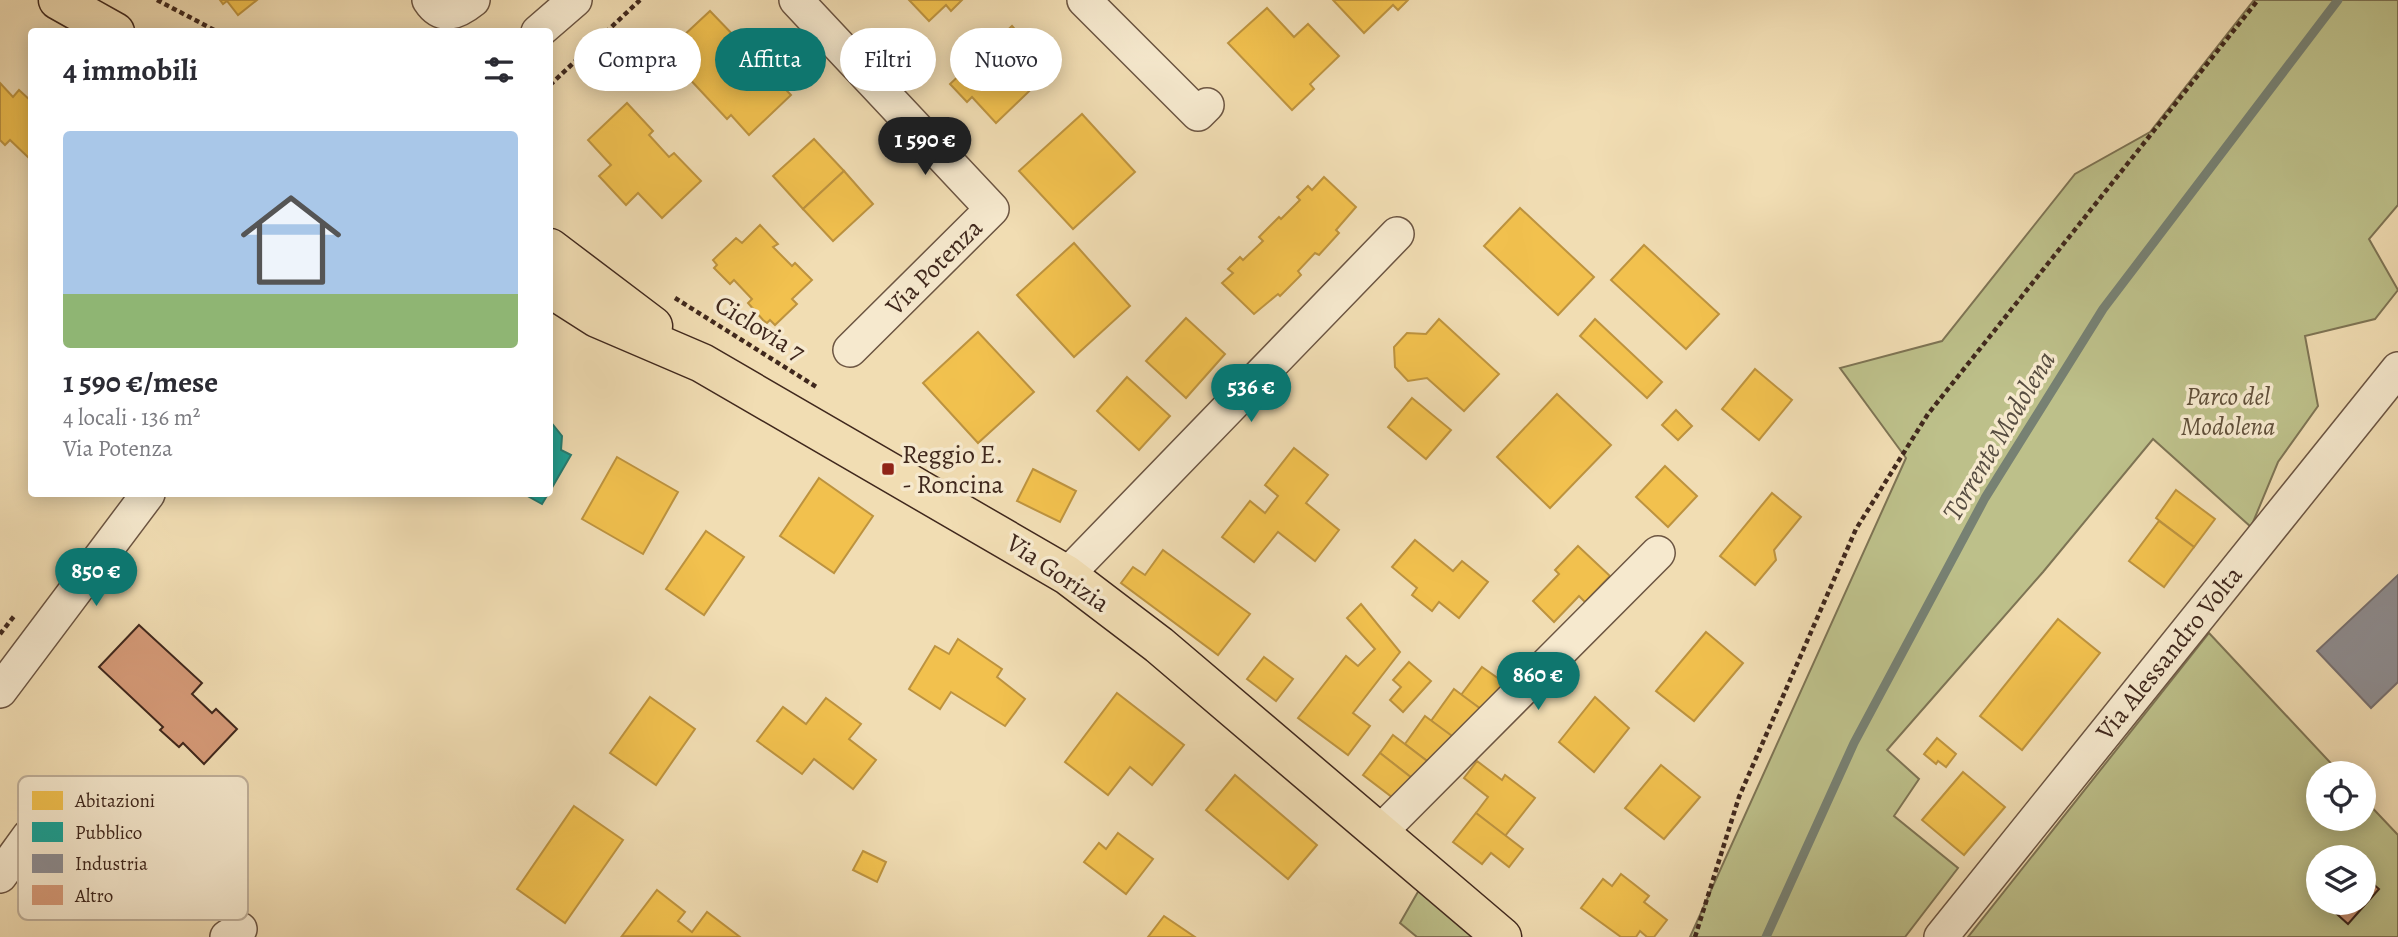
<!DOCTYPE html>
<html lang="it">
<head>
<meta charset="utf-8">
<style>
  :root { --surface:#fff; --page:#f7f7f7; --text:#2b2b33; --muted:#7c7c81; --line:#e1e1e2; --accent:#0f766e }
  body { margin:0; font-family:Alegreya,serif; background:var(--page); color:var(--text); height:100vh; display:flex; flex-direction:column; font-size:26px; white-space:nowrap }
  * { box-sizing:border-box; margin:0 }
  p { font-size:23px; color:var(--muted) }
  .icon { flex:none; width:38px; height:38px; fill:none; stroke:currentColor; stroke-width:2; stroke-linecap:round; stroke-linejoin:round }
  .map { position:relative; flex:1; overflow:hidden }
  .drawer { position:absolute; left:28px; top:28px; width:525px; height:469px; display:flex; flex-direction:column; background:var(--surface); border-radius:7px; box-shadow:0 4px 18px #0003 }
  .drawer>* { flex:none }
  .top-card { position:absolute; left:574px; top:28px; width:665px; height:63px; display:flex; gap:14px }
  .tools { position:absolute; left:2306px; top:761px; display:grid; gap:14px }
  .tools a { display:grid; place-items:center; width:70px; height:70px; border-radius:50%; background:var(--surface); box-shadow:0 4px 18px #0003; font-size:35px }
  .price { position:absolute; translate:-50% -60px; padding:0 16px; border-radius:24px; background:var(--accent); color:#fff; font-size:23px; line-height:46px; filter:drop-shadow(0 2px 4px #0008) }
  .price::after { content:''; position:absolute; left:50%; top:42px; width:21px; height:16px; margin-left:-10px; background:inherit; clip-path:polygon(0 0,100% 0,50% 100%) }
  .price.current { background:#222; color:#fff }
  ul { padding:0; list-style:none }
  li { display:grid; align-content:center; gap:14px; height:371px; padding:0 35px }
  li+li { border-top:2px solid var(--line) }
  li span { display:grid; place-items:center; height:217px; border-radius:7px; color:#555 }
  li>.icon { margin-inline-start:auto }
  span .icon { width:126px; height:126px; fill:#fffc; stroke-width:1 }
  li b { font-size:30px }
  h2 { display:flex; justify-content:space-between; align-items:center; height:84px; padding:0 35px; font-size:30px }
  .pill { padding:0 24px; border-radius:32px; background:var(--surface); box-shadow:0 4px 18px #0003; font-size:24px; line-height:63px }
  .pill.current { background:var(--accent); color:#fff }
  .map>svg:first-child { display:block }
  .green { fill:#bdc08a; stroke:#7e7454; stroke-width:2; fill-rule:evenodd }
  .homes { fill:#f2c14e; stroke:#bd933f; stroke-width:2 }
  .public { fill:#17a398; stroke:#237e73; stroke-width:2 }
  .industry { fill:#8d8d92; stroke:#766f6f; stroke-width:2 }
  .lines { fill:none; stroke-linecap:round; stroke-linejoin:round }
  .stream { stroke:#778173; stroke-width:9 }
  .building { fill:#d69b79; stroke:#40281d; stroke-width:2 }
  .minor-casing { stroke:#6c5542; stroke-width:36 }
  .major-casing { stroke:#40281d; stroke-width:41 }
  .path { stroke:#40281d; stroke-width:4.5; stroke-dasharray:5 3.5; stroke-linecap:butt }
  .minor { stroke:#f6e9ce; stroke-width:33 }
  .major { stroke:#f1ddb3; stroke-width:38 }
  .poi-dot { fill:#8f2418; stroke:#f6e9ce; stroke-width:2.5 }
  .labels { text-anchor:middle; dominant-baseline:central; stroke-width:7; stroke-linejoin:round; paint-order:stroke }
  .street-label { font-size:26px; fill:#40281d; stroke:#f6e9ce }
  .park-label { font-size:26px; font-style:italic; fill:#5f4e38; stroke:#f6e9ce }
  .poi-label { font-size:26px; fill:#40281d; stroke:#f6e9ce; text-anchor:start }
  .water-label { font-size:28px; font-style:italic; fill:#574d41; stroke:#f6e9ce }
  .key { fill:#f6e9ce; stroke:#bfaf99; stroke-width:2 }
  .key-label { font-size:19px; fill:#40281d }
</style>
</head>
<body>
<div class="map">
<svg width="2398" height="937" viewBox="0 0 2398 937">
  <rect width="100%" height="100%" fill="#f1ddb3"/>
  <filter id="stains"><feTurbulence type="fractalNoise" baseFrequency=".00286" numOctaves="4"/><feColorMatrix values="0 0 0 0 .2 0 0 0 0 .09 0 0 0 0 .02 0 0 0 .5 -.17"/></filter>
  <radialGradient id="worn" r=".72"><stop offset=".6" stop-color="#630" stop-opacity="0"/><stop offset="1" stop-color="#630" stop-opacity=".3"/></radialGradient>
  <!-- green -->
  <g class="green">
    <path d="M2254,0H2398V205L2369,239L2398,290L2375,319L2305,336L2318,406L2278,462L2251,527L2153,439L2043,572L1887,750L1919,779L1894,816L1958,868L1905,937H1768L1819,819L1766,937H1690L1906,458L1840,368L1942,341L2075,174L2150,132Z"/>
    <path d="M2209,633L2340,773L2319,774V819H2364V799L2398,835V937H1968ZM2319,858H2364V903H2319Z"/>
    <path d="M1419,890L1477,937H1417L1400,923Z"/>
  </g>
  <!-- homes -->
  <g class="homes">
    <path d="M220,0H257L238,15L227,1L223,4Z"/>
    <path d="M909,0H962L951,11L946,5L929,21Z"/>
    <path d="M1333,0H1408L1398,10L1393,5L1364,33Z"/>
    <path d="M1267,8L1294,37L1308,24L1339,56L1310,84L1314,89L1292,110L1228,43Z"/>
    <path d="M710,11L791,95L749,135L731,115L727,119L684,73L687,70L668,50Z"/>
    <path d="M1012,26L1027,43L1024,46L1048,73L996,123L972,97L967,102L950,84Z"/>
    <path d="M0,83L13,97L19,90L32,102V161L10,140L5,145L0,140Z"/>
    <path d="M627,103L653,131L649,135L669,157L674,153L701,181L662,218L638,193L626,205L599,176L611,165L588,140Z"/>
    <path d="M1082,114L1135,172L1073,229L1019,171Z"/>
    <path d="M814,139L844,171L803,209L773,176Z"/>
    <path d="M844,171L873,204L833,241L803,209Z"/>
    <path d="M1324,177L1356,207L1336,230L1339,233L1319,255L1315,253L1298,271L1301,275L1280,296L1278,294L1254,314L1222,283L1233,273L1228,269L1240,257L1243,260L1263,241L1259,237L1279,217L1281,219L1300,200L1297,197L1308,186L1312,190Z"/>
    <path d="M1520,208L1594,277L1558,315L1484,246Z"/>
    <path d="M760,225L778,244L773,247L792,266L795,263L812,280L792,299L797,304L775,325L770,320L767,323L763,320L748,303L752,299L734,280L730,284L714,268L717,265L713,260L736,238L742,243Z"/>
    <path d="M1074,243L1130,306L1074,357L1017,295Z"/>
    <path d="M1644,245L1719,314L1686,349L1611,280Z"/>
    <path d="M1186,318L1225,354L1186,398L1146,361Z"/>
    <path d="M1439,319L1499,374L1464,411L1427,378L1408,381L1395,367L1394,347L1407,333L1426,334Z"/>
    <path d="M1595,319L1662,382L1647,398L1580,336Z"/>
    <path d="M978,332L1034,392L978,443L923,383Z"/>
    <path d="M1755,369L1792,400L1759,440L1722,409Z"/>
    <path d="M1127,377L1170,416L1139,450L1097,411Z"/>
    <path d="M1557,394L1611,445L1550,508L1497,457Z"/>
    <path d="M1412,398L1451,430L1426,459L1388,427Z"/>
    <path d="M1676,410L1692,426L1678,440L1662,425Z"/>
    <path d="M1294,448L1328,475L1306,503L1339,530L1315,561L1278,532L1254,562L1222,537L1250,501L1265,513L1278,496L1265,485Z"/>
    <path d="M617,457L678,492L643,554L582,519Z"/>
    <path d="M1665,466L1697,496L1668,527L1636,497Z"/>
    <path d="M1033,469L1076,491L1060,522L1017,501Z"/>
    <path d="M819,478L873,516L834,573L780,536Z"/>
    <path d="M2176,490L2215,519L2194,547L2156,518Z"/>
    <path d="M1772,493L1801,517L1774,550L1776,560L1755,585L1720,556Z"/>
    <path d="M2159,521L2194,547L2164,587L2129,561Z"/>
    <path d="M706,531L744,557L704,615L666,589Z"/>
    <path d="M1415,540L1453,571L1462,561L1488,582L1459,618L1439,602L1432,611L1412,595L1417,588L1392,567Z"/>
    <path d="M1578,546L1610,576L1585,602L1579,596L1554,622L1533,601L1559,574L1555,570Z"/>
    <path d="M1163,550L1250,614L1218,655L1121,583L1133,567L1145,575Z"/>
    <path d="M1361,604L1400,652L1353,713L1370,726L1348,755L1298,718L1346,656L1358,666L1375,649L1347,618Z"/>
    <path d="M2058,619L2100,653L2022,750L1980,716Z"/>
    <path d="M1706,632L1743,663L1694,721L1656,691Z"/>
    <path d="M958,639L1002,669L997,677L1025,699L1005,726L951,692L940,709L909,689L935,646L949,654Z"/>
    <path d="M1264,657L1293,679L1276,701L1247,679Z"/>
    <path d="M1409,662L1431,681L1403,712L1390,700L1401,687L1393,680Z"/>
    <path d="M1482,667L1509,686L1488,714L1461,695Z"/>
    <path d="M1454,689L1482,710L1459,742L1431,721Z"/>
    <path d="M1117,693L1184,745L1152,785L1130,767L1108,795L1065,762Z"/>
    <path d="M650,697L695,729L656,785L610,753Z"/>
    <path d="M1595,697L1629,728L1594,772L1559,742Z"/>
    <path d="M826,698L861,724L849,739L876,760L853,789L814,759L802,774L757,741L783,707L806,724Z"/>
    <path d="M1425,716L1452,736L1431,764L1405,744Z"/>
    <path d="M1393,735L1431,764L1417,782L1380,753Z"/>
    <path d="M1937,738L1956,754L1946,767L1938,761L1936,764L1924,754Z"/>
    <path d="M1380,753L1417,782L1401,804L1363,775Z"/>
    <path d="M1477,761L1502,780L1505,775L1535,798L1505,836L1476,813L1488,797L1464,778Z"/>
    <path d="M1661,765L1700,797L1664,839L1625,808Z"/>
    <path d="M1963,772L2005,807L1964,855L1922,820Z"/>
    <path d="M1235,775L1317,845L1288,879L1206,810Z"/>
    <path d="M574,806L623,840L565,923L517,889Z"/>
    <path d="M1476,813L1523,849L1509,867L1491,853L1482,864L1453,842Z"/>
    <path d="M1118,833L1153,859L1126,894L1084,862L1099,843L1106,849Z"/>
    <path d="M863,851L886,862L877,882L853,870Z"/>
    <path d="M1621,874L1649,896L1644,902L1667,920L1654,937H1647L1640,931L1636,937H1621L1581,908L1603,879L1612,886Z"/>
    <path d="M657,890L685,912L678,921L692,932L707,912L740,937L622,936Z"/>
    <path d="M1164,916L1195,937H1148Z"/>
  </g>
  <!-- public -->
  <g class="public">
    <path d="M550,421L562,436L561,450L571,455L550,491Z"/>
    <path d="M524,494H548L542,504Z"/>
  </g>
  <!-- industry -->
  <path class="industry" d="M2398,575V682L2371,708L2317,651Z"/>
  <g class="lines">
    <!-- stream -->
    <path class="stream" d="M1766,937L1854,743L1985,498L2103,309L2338,0"/>
  </g>
  <!-- building -->
  <g class="building">
    <path d="M139,625L202,683L192,694L212,713L216,709L237,729L204,764L183,743L179,747L160,730L163,727L99,667Z"/>
    <path d="M2364,876L2379,889L2348,924L2329,907L2333,903H2364Z"/>
  </g>
  <g class="lines">
    <defs>
      <g id="minor">
        <path d="M429,0C442,20 458,12 473,0"/>
        <path d="M796,0L992,209L850,350"/>
        <path d="M1084,0L1198,114L1207,105"/>
        <path d="M538,32L575,0"/>
        <path d="M1067,575L1397,234"/>
        <path d="M0,691L148,494"/>
        <path d="M1380,832L1658,553"/>
        <path d="M0,876L29,836"/>
        <path d="M227,937L240,929"/>
        <path d="M1941,937L2398,369"/>
      </g>
      <g id="major">
        <path d="M58,0L115,32"/>
        <path d="M550,248L653,326"/>
        <path d="M550,288L597,318L702,363L1067,575L1159,645L1502,937"/>
      </g>
    </defs>
    <!-- minor casing -->
    <use href="#minor" class="minor-casing"/>
    <!-- major casing -->
    <use href="#major" class="major-casing"/>
    <!-- path -->
    <g class="path">
      <path d="M157,0L218,32"/>
      <path d="M550,85L640,0"/>
      <path d="M675,298L818,388"/>
      <path d="M0,634L15,615"/>
      <path d="M1695,937L1739,797L1856,529L1928,414L2258,0"/>
    </g>
    <!-- minor -->
    <use href="#minor" class="minor"/>
    <!-- major -->
    <use href="#major" class="major"/>
  </g>
  <!-- markers -->
  <rect class="poi-dot" x="881" y="462" width="14" height="14" rx="3.5"/>
  <g class="labels">
    <!-- street labels -->
    <g class="street-label">
      <text transform="translate(934 267) rotate(-45)">Via Potenza</text>
      <text transform="translate(760 328) rotate(32)">Ciclovia 7</text>
      <text transform="translate(1058 573) rotate(34)">Via Gorizia</text>
      <text transform="translate(2169 653) rotate(-51)">Via Alessandro Volta</text>
    </g>
    <!-- park labels -->
    <g class="park-label">
      <text x="2228" y="396">Parco del<tspan x="2228" dy="30">Modolena</tspan></text>
    </g>
    <!-- poi labels -->
    <g class="poi-label">
      <text x="902" y="454">Reggio E.<tspan x="902" dy="30">- Roncina</tspan></text>
    </g>
    <!-- water labels -->
    <g class="water-label">
      <text transform="translate(1999 436) rotate(-59)">Torrente Modolena</text>
    </g>
  </g>
  <!-- legend -->
  <rect x="18" y="776" width="230" height="144" rx="10" class="key"/>
  <rect x="32" y="791" width="31" height="19" fill="#f2c14e"/>
  <rect x="32" y="822" width="31" height="20" fill="#17a398"/>
  <rect x="32" y="854" width="31" height="19" fill="#8d8d92"/>
  <rect x="32" y="885" width="31" height="20" fill="#d69b79"/>
  <g class="key-label">
    <text x="75" y="807">Abitazioni</text>
    <text x="75" y="839">Pubblico</text>
    <text x="75" y="870">Industria</text>
    <text x="75" y="902">Altro</text>
  </g>
  <rect width="100%" height="100%" filter="url(#stains)"/>
  <rect width="100%" height="100%" fill="url(#worn)"/>
</svg>
<div class="tools">
<a><svg class="icon" aria-label="locate" viewBox="0 0 24 24"><circle cx="12" cy="12" r="6"/><path d="M12 2v4M12 18v4M2 12h4M18 12h4"/></svg></a>
<a><svg class="icon" aria-label="layers" viewBox="0 0 24 24"><path d="M12 4l9 5-9 5-9-5zM3 14l9 5 9-5"/></svg></a>
</div>
<b class="price current" style="left:925px;top:177px">1 590 €</b>
<b class="price" style="left:1251px;top:424px">536 €</b>
<b class="price" style="left:96px;top:608px">850 €</b>
<b class="price" style="left:1538px;top:712px">860 €</b>
<div class="top-card">
<a class="pill">Compra</a>
<a class="pill current">Affitta</a>
<a class="pill">Filtri</a>
<a class="pill">Nuovo</a>
</div>
<section class="drawer">
<h2>4 immobili<svg class="icon" aria-label="filters" viewBox="0 0 24 24"><path d="M4 7h16M4 17h16"/><circle cx="9" cy="7" r="2"/><circle cx="15" cy="17" r="2"/></svg></h2>
<ul>
<li><span style="background:linear-gradient(#a9c7e8 75%,#8fb573 0)"><svg class="icon" aria-label="home" viewBox="0 0 24 24"><path d="M3 11l9-7 9 7M6 9v11h12V9"/></svg></span><div><b>1 590 €/mese</b><p>4 locali · 136 m²</p><p>Via Potenza</p></div></li>
</ul>
</section>
</div>
</body>
</html>
